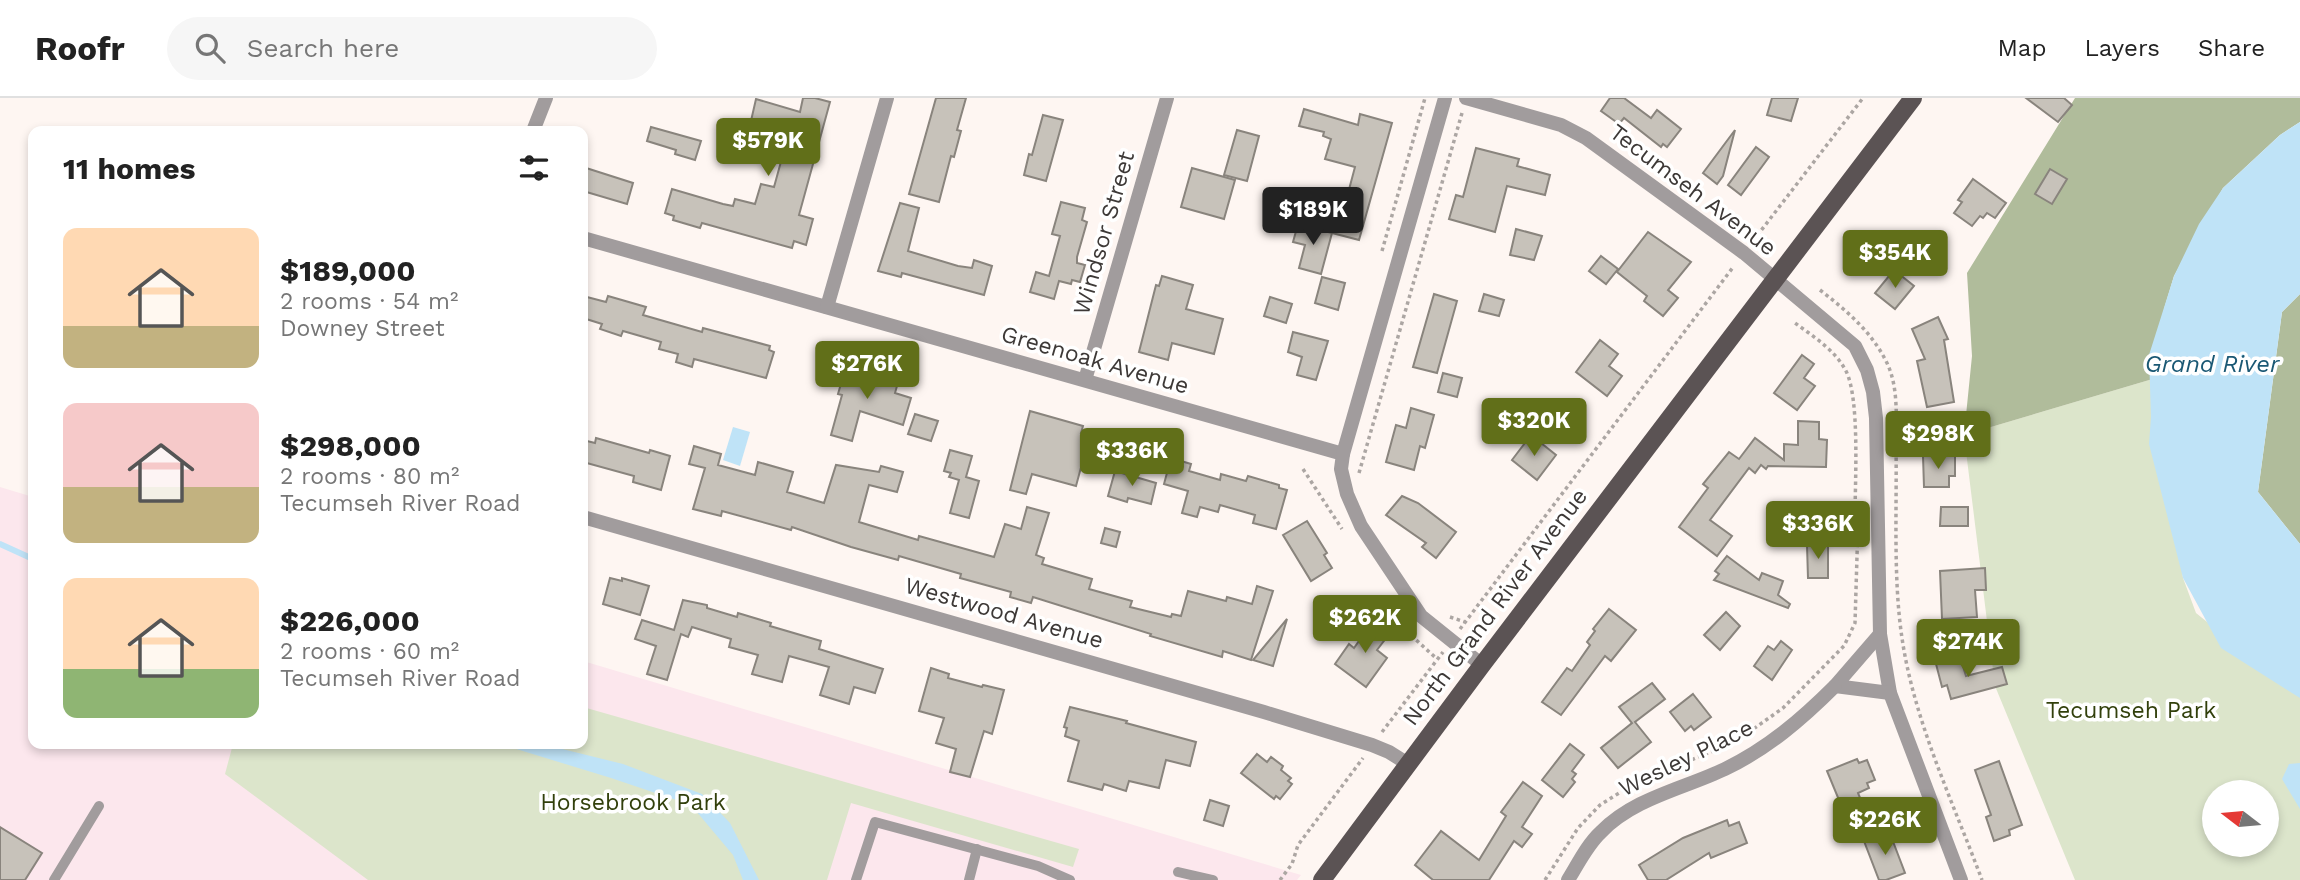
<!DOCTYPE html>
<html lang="en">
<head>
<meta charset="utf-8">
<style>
  :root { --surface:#fff; --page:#f6f6f6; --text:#222; --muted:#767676; --line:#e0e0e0; --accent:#616f19 }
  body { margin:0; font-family:"Work Sans",sans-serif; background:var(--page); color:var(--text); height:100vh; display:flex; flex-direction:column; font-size:26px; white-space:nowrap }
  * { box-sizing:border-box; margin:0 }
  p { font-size:23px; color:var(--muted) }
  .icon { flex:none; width:38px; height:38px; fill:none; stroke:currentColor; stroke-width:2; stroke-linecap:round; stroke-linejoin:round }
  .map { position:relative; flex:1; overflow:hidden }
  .details { position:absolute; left:28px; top:28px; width:560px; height:623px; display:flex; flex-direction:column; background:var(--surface); border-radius:14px; box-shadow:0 4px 10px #0003 }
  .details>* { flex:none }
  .needle { width:46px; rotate:286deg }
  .fabs { position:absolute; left:2202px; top:682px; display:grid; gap:14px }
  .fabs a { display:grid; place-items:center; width:77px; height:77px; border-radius:50%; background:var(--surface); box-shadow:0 4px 10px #0003; font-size:35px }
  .price { position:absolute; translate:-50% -60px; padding:0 16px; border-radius:7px; background:var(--accent); color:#fff; font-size:23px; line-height:46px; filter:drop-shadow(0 2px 4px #0008) }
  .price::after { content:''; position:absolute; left:50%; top:42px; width:21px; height:16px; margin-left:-10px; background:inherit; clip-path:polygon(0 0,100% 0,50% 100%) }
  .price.selected { background:#222; color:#fff }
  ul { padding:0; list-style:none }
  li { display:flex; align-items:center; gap:21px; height:175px; padding:0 35px }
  li span { display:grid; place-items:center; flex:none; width:196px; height:140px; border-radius:14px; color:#555 }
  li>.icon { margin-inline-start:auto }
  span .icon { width:84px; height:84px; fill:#fffc; stroke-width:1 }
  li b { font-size:30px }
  h2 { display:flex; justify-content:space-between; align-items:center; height:84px; padding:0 35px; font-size:30px }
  header { display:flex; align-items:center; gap:42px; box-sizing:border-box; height:98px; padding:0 35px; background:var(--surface); border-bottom:2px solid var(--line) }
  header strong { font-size:33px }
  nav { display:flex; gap:38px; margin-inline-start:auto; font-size:24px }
  .search { width:490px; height:63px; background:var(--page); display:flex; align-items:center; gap:18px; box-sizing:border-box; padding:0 24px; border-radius:38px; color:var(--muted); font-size:26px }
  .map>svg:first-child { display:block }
  .commercial { fill:#fce7ed }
  .green { fill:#dce5cb; fill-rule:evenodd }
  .forest { fill:#b0bc9b }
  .water { fill:#bfe3f7 }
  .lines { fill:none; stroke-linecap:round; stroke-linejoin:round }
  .stream { stroke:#bfe3f7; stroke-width:6 }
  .building { fill:#c7c2ba; stroke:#89847d; stroke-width:2 }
  .path { stroke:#aca6a3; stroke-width:3.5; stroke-dasharray:3.5 3.5; stroke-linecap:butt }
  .service { stroke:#a19c9d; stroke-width:10 }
  .minor { stroke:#a19c9d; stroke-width:14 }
  .primary { stroke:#5b5354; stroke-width:18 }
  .labels { text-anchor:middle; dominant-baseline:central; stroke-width:7; stroke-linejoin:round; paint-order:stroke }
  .street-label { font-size:23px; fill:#3d3937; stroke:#fff }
  .park-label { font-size:23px; fill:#32400c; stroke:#fff }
  .water-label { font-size:24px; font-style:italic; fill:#1a5874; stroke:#fff }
</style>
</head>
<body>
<header>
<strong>Roofr</strong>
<div class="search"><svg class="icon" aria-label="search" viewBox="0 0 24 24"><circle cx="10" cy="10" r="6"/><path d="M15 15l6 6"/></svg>Search here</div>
<nav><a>Map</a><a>Layers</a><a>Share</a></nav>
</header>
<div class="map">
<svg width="2300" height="782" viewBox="0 0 2300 782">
  <rect width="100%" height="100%" fill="#fef6f2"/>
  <!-- commercial -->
  <path class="commercial" d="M0,389L33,399V646H583V563L1301,777L1297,782H0Z"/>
  <!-- green -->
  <g class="green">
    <path d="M2156,280L2183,480L2196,515L2300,599V782H2075L1995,588L1964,337ZM2214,695H2266V747H2214Z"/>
    <path d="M583,609L1079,751L1073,769L851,705L827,782H368L225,676L233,646H583Z"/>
  </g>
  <!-- forest -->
  <g class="forest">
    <path d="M2075,0H2300V24L2280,37L2223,90L2174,178L2164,211L2156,280L1964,337L1972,258L1967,175Z"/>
    <path d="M2300,196V446L2258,394L2282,214Z"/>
  </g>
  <!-- water -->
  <g class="water">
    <path d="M2300,24V196L2282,214L2258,394L2300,446V600L2221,550L2183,480L2149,346L2151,319L2149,257L2174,178L2199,126L2223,90L2280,37Z"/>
    <path d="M733,329L750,334L740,368L723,362Z"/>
    <path d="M515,646H542L623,666L702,696L730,725L759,782H743L733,757L691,707L611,680L513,650Z"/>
    <path d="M2300,665V711L2282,681L2289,666Z"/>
  </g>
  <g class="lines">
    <!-- stream -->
    <path class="stream" d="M0,446L33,461"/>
  </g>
  <!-- building -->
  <g class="building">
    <path d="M803,0H815L830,4L799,117L813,121L806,147L794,143L792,150L702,125L700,130L673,122L674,118L665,115L672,91L723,106L733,108L735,101L755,106L761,86L774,89L782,60L745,49L756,1L800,14Z"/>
    <path d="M936,0H966L957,32L961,33L954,59L951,58L939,104L909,96Z"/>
    <path d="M1610,0H1624L1651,20L1657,12L1681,31L1667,49L1663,46L1661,49L1624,20L1619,26L1601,13Z"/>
    <path d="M1772,0H1798L1791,23L1767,17Z"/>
    <path d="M2026,0H2064L2072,7L2058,24Z"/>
    <path d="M1304,11L1358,27L1360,16L1392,25L1359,142L1332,135L1338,113L1343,114L1355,69L1325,61L1331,41L1323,38L1324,34L1299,28Z"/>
    <path d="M1043,17L1063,22L1046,83L1024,77L1029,56L1032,57Z"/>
    <path d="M651,29L701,43L695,62L675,56L676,52L647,43Z"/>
    <path d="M1237,32L1259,38L1247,83L1224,77Z"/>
    <path d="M1735,32L1723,78L1717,86L1703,75Z"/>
    <path d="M1756,49L1769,59L1741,97L1728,87Z"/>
    <path d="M1476,50L1519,61L1517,68L1550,77L1545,97L1507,88L1495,134L1449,121L1456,97L1463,99Z"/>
    <path d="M583,69L633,85L627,106L583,93Z"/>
    <path d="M1192,70L1235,82L1224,121L1181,109Z"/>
    <path d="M2050,71L2067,81L2052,106L2035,96Z"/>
    <path d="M1973,81L2006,105L1995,120L1987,115L1983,120L1980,118L1972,128L1954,115L1962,104L1958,102Z"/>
    <path d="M1061,104L1085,110L1082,122L1087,124L1077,159V165L1085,167L1080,184L1072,182L1071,186L1059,183L1054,201L1030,194L1036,174L1049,178L1060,138L1052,136Z"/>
    <path d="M900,105L919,110L908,153L958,168L972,170L974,162L992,168L984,197L902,175L901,179L878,173Z"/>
    <path d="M1298,126L1332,135L1321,176L1299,170L1305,147L1293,144Z"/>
    <path d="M1516,131L1542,138L1534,162L1510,157Z"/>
    <path d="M1648,134L1691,164L1668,192L1678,200L1663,218L1644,203L1647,198L1617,174Z"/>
    <path d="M1601,158L1618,171L1606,186L1589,173Z"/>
    <path d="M1894,172L1914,188L1895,211L1875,195Z"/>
    <path d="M1162,178L1193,187L1186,211L1223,221L1214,256L1172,245L1168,262L1139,254L1156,187L1159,188Z"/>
    <path d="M1322,179L1345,185L1338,212L1315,205Z"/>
    <path d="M1434,196L1457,203L1437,275L1413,269Z"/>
    <path d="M1484,196L1504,202L1499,218L1479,213Z"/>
    <path d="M608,198L646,209L643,217L702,234L703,230L770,248L769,252L774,254L766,280L694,261L692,269L676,264L678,256L659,251L661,244L623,233L621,238L600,231L602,226L583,220L587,199L606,204Z"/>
    <path d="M1270,199L1292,206L1286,225L1264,218Z"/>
    <path d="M1938,219L1948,241L1944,242L1954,304L1927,309L1917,263L1925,261L1912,231Z"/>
    <path d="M1293,234L1328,243L1316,282L1297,277L1302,259L1288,254Z"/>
    <path d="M1600,242L1618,256L1609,268L1622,278L1607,298L1576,274Z"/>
    <path d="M1802,257L1814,266L1804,280L1815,288L1797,312L1774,295Z"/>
    <path d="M847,265L873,273L871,280L897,288L895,295L911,300L903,327L860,313L852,343L831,337L842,297L838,296Z"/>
    <path d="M1443,275L1462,280L1457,299L1438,294Z"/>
    <path d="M1411,310L1434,317L1425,350L1420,348L1414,372L1386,364L1396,327L1406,330Z"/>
    <path d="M1030,313L1083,328L1081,335L1124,347L1117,371L1083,362L1076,388L1032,376L1026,396L1010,392Z"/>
    <path d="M915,316L938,323L931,343L908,336Z"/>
    <path d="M1798,323L1819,324V341L1827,342L1826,369L1768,368L1766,371L1761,367L1755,375L1749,370L1710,422L1732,438L1717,458L1679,429L1708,390L1703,386L1729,354L1739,361L1755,340L1784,362V346L1798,347Z"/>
    <path d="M1531,337L1556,357L1537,382L1512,362Z"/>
    <path d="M596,340L649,355L650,352L670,358L661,392L633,384L634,378L583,364V342L595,345Z"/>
    <path d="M694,348L721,356L718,367L755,377L758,364L793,374L787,394L824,405L836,367L879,374L881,368L903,374L897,394L869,387L859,424L918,442L919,438L994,459L1005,426L1021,431L1027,409L1049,415L1036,457L1044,460L1042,466L1092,481L1089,491L1132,503L1130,509L1171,519L1172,516L1181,518L1188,493L1226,503L1227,499L1252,506L1257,488L1273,493L1251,562L1223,553L1222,559L1150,538L1151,536L1033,499L1031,505L1010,499L1011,494L960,480L961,476L899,458L898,462L851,449L792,429L791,432L722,413L721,418L693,411L705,370L689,366Z"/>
    <path d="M950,352L972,358L966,379L979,383L969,420L950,415L959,382L949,379L951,375L944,373Z"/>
    <path d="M1923,358H1955V378H1949V389H1924Z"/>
    <path d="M1171,360L1191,366L1189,373L1220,382L1221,376L1246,383L1248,378L1279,387V390L1287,392L1276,431L1253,425L1255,417L1220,407L1218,414L1200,409L1197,419L1182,415L1188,393L1164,386Z"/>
    <path d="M1115,373L1156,385L1151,406L1128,400L1127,404L1108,398Z"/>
    <path d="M1402,398L1418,405L1456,434L1436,460L1422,449L1426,445L1386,417Z"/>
    <path d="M1941,409H1968V428H1940Z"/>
    <path d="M1307,423L1327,455L1324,457L1332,470L1311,483L1283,437Z"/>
    <path d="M1105,430L1120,434L1116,449L1101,445Z"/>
    <path d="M1828,446V480H1808L1807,447Z"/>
    <path d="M1727,458L1759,482L1762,475L1783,483L1778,497L1790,506L1788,510L1714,482L1719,476L1715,473Z"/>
    <path d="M1985,470L1986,492H1975L1977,519L1942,521L1940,473Z"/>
    <path d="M610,480L622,483V480L649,488L640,517L603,506Z"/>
    <path d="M683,502L707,507V510L737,519L738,515L771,525L770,528L821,543L819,551L883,571L875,595L854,589L849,606L820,597L829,569L789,558L782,584L752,576L758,557L729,549L731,541L692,529L688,539L681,536L667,582L647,576L656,548L635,541L642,522L674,532Z"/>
    <path d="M1609,511L1636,532L1611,563L1605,558L1561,617L1542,604L1567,570L1572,573L1590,547L1587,544L1595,533L1593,531Z"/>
    <path d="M1726,514L1740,528L1720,552L1704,537Z"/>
    <path d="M1287,521L1273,568L1253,562Z"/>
    <path d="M1373,523L1390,535L1377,552L1387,560L1366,589L1335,566L1349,546L1354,550Z"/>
    <path d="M1781,543L1792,552L1772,582L1754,568L1768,548L1774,552Z"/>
    <path d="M1958,560L1959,563L1961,562L1966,578L2002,569L2007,586L1951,601L1947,587L1942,589L1936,566Z"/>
    <path d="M931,570L949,576L948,580L982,589L983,587L1004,592L992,636L984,633L970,679L950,674L956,651L936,645L944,620L919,613Z"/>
    <path d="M1652,585L1665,601L1635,624L1651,644L1618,670L1601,650L1632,625L1619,609Z"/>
    <path d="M1693,596L1711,619L1694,632L1691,628L1685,633L1670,614Z"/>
    <path d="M1070,609L1127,623L1126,625L1196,644L1190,668L1166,662L1159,690L1129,683L1126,693L1104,686L1102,692L1068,683L1079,643L1065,638L1067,630L1064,629Z"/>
    <path d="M1570,646L1584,657L1572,673L1576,676L1572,681L1575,684L1563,699L1542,682Z"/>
    <path d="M1257,656L1267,664L1271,659L1283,668L1281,672L1291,680L1288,683L1292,686L1280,701L1276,698L1274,701L1241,675Z"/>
    <path d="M1857,661L1859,665L1867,662L1875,682L1867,685L1869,690L1858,695L1865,712L1846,719L1827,673Z"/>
    <path d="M1999,663L2022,727L2009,732L2010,737L1994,743L1986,719L1991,717L1975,672Z"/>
    <path d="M1523,684L1542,698L1522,729L1532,736L1522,749L1514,743L1489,782H1433L1415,767L1441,733L1479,762L1506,718L1501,714Z"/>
    <path d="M1210,702L1229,708L1223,728L1204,722Z"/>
    <path d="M1727,722L1729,728L1739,724L1747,745L1711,760L1709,755L1666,782H1648L1639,767L1683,740Z"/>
    <path d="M0,729L42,755L25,782H0Z"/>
    <path d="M1889,733L1905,775L1886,782H1879L1864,743Z"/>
  </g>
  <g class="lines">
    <!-- path -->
    <g class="path">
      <path d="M1753,143L1863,0"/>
      <path d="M1382,153L1425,0"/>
      <path d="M1820,192C1847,213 1872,234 1887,265C1899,290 1896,323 1896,349C1897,410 1893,480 1902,540C1914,623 1953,704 1982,782"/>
      <path d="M1303,371L1342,431"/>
      <path d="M1359,375L1462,15"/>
      <path d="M1450,519L1465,524"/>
      <path d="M1408,531L1414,540L1437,561"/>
      <path d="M1460,531L1734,168"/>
      <path d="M1382,634L1443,554"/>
      <path d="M1280,782L1292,766L1298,747L1363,660"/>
      <path d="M1545,782L1578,730L1600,707L1635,685L1735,644L1783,610L1844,548L1855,525L1858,425L1855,419C1855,384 1860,301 1846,273C1835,252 1814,239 1795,225"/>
    </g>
    <!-- service -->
    <g class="service">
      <path d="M1178,774L1213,782"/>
      <path d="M54,782L99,708"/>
      <path d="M856,782L875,724L1038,768L1070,782"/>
      <path d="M969,782L977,751"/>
    </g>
    <!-- minor -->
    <g class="minor">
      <path d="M1466,0L1561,27L1586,40L1744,155L1855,248L1867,272L1873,294L1876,320L1880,536L1890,595L1961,782"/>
      <path d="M533,33L546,0"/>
      <path d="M583,140L1343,356L1341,371L1347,396L1361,428L1421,518L1482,567"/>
      <path d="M827,209L887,0"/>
      <path d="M1085,282L1167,0"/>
      <path d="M1343,356L1445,0"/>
      <path d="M583,419L1264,614L1372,647L1389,654L1408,666"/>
      <path d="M1880,536L1835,588L1890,595"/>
      <path d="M1568,782C1578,766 1587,747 1601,734C1634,700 1683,691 1725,671C1767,651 1802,621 1835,588"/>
    </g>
    <!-- primary -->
    <path class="primary" d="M1322,782L1482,567L1913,0"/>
  </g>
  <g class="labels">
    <!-- street labels -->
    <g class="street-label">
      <text transform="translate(1693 92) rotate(37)">Tecumseh Avenue</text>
      <text transform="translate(1104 135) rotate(-74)">Windsor Street</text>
      <text transform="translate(1095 262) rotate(16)">Greenoak Avenue</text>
      <text transform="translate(1495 509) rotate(-53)">North Grand River Avenue</text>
      <text transform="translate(1004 515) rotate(16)">Westwood Avenue</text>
      <text transform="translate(1686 660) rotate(-26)">Wesley Place</text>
    </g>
    <!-- park labels -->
    <g class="park-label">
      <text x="2131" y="612">Tecumseh Park</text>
      <text x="633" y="704">Horsebrook Park</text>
    </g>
    <!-- water labels -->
    <g class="water-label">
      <text x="2212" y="266">Grand River</text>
    </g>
  </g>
</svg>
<div class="fabs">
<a><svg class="needle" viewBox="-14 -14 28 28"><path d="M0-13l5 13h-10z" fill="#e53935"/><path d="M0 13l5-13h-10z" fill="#767676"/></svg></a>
</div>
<b class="price" style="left:768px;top:80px">$579K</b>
<b class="price selected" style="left:1313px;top:149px">$189K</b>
<b class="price" style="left:1895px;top:192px">$354K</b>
<b class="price" style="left:867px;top:303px">$276K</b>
<b class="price" style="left:1534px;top:360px">$320K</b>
<b class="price" style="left:1938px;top:373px">$298K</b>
<b class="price" style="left:1132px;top:390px">$336K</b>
<b class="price" style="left:1818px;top:463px">$336K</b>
<b class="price" style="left:1365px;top:557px">$262K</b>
<b class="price" style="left:1968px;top:581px">$274K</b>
<b class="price" style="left:1885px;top:759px">$226K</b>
<section class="details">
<h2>11 homes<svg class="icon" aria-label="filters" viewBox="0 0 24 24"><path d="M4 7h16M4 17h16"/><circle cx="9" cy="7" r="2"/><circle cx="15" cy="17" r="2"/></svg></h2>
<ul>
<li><span style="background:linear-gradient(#ffd9b3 70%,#c2b280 0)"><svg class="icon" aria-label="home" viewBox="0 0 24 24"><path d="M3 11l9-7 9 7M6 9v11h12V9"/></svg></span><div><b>$189,000</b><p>2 rooms · 54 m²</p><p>Downey Street</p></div></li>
<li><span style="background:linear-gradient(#f6c9c9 60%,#c2b280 0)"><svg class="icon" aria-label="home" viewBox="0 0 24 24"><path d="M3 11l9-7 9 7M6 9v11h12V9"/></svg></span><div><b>$298,000</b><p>2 rooms · 80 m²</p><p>Tecumseh River Road</p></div></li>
<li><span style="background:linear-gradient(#ffd9b3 65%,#8fb573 0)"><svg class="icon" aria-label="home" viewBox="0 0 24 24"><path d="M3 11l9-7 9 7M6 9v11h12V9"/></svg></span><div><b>$226,000</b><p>2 rooms · 60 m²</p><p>Tecumseh River Road</p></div></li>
</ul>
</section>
</div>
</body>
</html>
